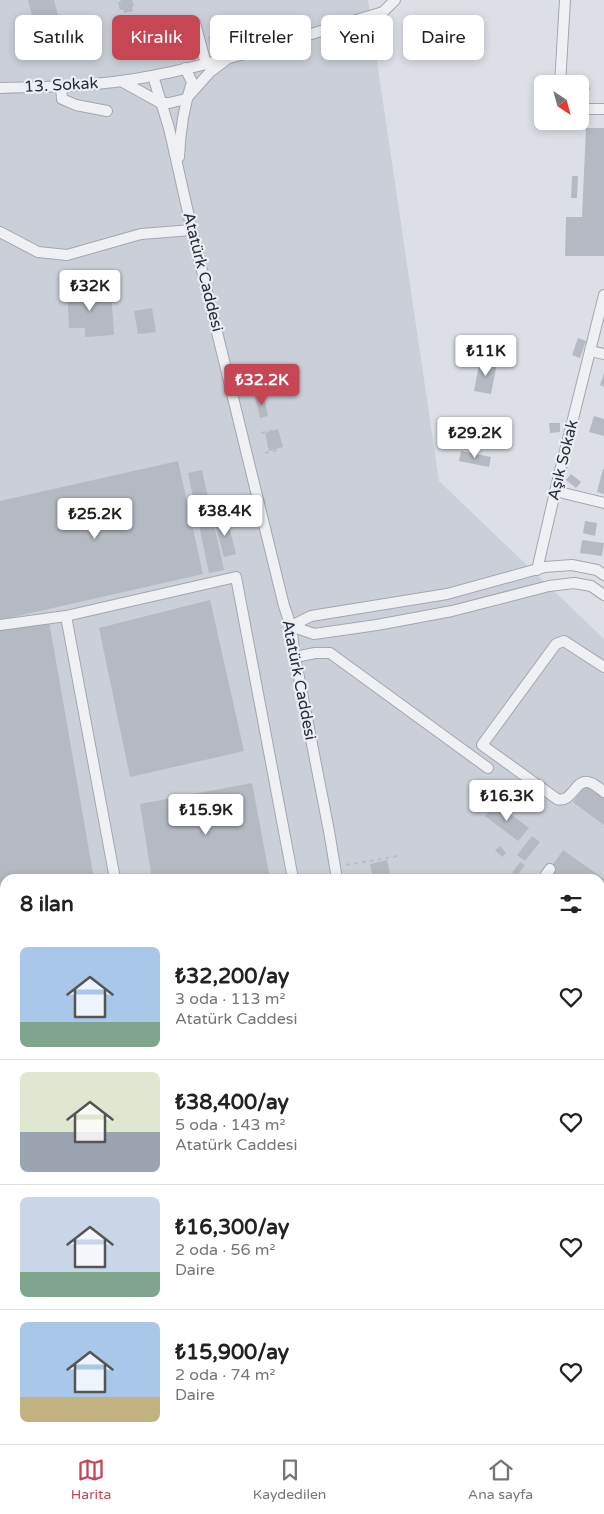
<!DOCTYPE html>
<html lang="tr">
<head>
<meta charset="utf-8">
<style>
  :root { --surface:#fff; --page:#f6f6f6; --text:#222; --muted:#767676; --line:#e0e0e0; --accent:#c64654 }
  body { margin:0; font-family:"Varela Round",sans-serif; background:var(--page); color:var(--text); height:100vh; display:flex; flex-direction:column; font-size:19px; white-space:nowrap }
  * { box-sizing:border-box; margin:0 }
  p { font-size:16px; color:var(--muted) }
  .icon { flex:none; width:28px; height:28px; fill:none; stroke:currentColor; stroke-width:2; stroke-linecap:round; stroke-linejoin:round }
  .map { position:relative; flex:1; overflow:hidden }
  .drawer { position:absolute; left:0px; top:874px; width:605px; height:571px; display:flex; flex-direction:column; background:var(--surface); border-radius:15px 15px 0 0; box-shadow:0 2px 8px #0003 }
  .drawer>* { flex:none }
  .top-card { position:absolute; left:15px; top:15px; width:575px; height:45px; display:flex; gap:10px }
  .needle { width:32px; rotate:144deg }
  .buttons { position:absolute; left:534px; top:75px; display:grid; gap:10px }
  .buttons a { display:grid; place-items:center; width:55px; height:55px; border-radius:8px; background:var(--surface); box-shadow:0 2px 8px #0003; font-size:25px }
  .price { position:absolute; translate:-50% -42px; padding:0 11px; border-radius:5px; background:#fff; color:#222; font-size:16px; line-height:32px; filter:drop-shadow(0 1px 2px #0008) }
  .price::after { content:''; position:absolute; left:50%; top:30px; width:15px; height:11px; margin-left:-8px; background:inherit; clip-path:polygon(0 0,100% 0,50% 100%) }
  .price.selected { background:var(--accent); color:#fff }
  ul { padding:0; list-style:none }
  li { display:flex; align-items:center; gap:15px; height:125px; padding:0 20px }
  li+li { border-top:1px solid var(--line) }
  li span { display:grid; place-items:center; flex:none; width:140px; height:100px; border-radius:8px; color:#555 }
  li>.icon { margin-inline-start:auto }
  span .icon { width:60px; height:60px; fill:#fffc; stroke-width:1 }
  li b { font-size:21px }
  h2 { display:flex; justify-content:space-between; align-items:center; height:60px; padding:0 20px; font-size:21px }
  .tag { padding:0 18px; border-radius:8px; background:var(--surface); box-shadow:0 2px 8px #0003; font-size:18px; line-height:45px }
  .tag.selected { background:var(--accent); color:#fff }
  .tab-bar { display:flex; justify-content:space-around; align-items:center; height:70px; border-top:1px solid var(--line); background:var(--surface); font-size:14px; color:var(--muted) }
  .tab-bar a { display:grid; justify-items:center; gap:2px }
  .tab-bar .selected { color:var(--accent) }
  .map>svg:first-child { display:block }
  .built { fill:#cbcfd7; fill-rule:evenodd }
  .green { fill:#c1cfbe }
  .building { fill:#b4b9c2 }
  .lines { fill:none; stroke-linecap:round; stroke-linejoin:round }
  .minor-casing { stroke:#a2a7af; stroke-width:12 }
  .path { stroke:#bbbdc4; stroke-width:2; stroke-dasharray:4 4; stroke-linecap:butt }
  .minor { stroke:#eff0f4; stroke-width:10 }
  .labels { text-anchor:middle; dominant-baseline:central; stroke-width:4.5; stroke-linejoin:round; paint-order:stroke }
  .street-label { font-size:16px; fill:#272d3b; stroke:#ebeef3 }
</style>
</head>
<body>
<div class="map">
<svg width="604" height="1444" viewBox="0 0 604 1444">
  <rect width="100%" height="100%" fill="#dce0e6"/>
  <!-- built -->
  <path class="built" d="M0,0H368L439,481L604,639V1444H0ZM5,879H600V1440H5Z"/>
  <!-- green -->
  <g class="green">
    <path d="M600,1397H604V1443L552,1444L551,1440H600Z"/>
    <path d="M486,1440H534L535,1444H487Z"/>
  </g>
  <!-- building -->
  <g class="building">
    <path d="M28,0H54L61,25L36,32Z"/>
    <path d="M120,0H132L134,6L132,7L133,11L124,13L123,9L120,10L118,2H121Z"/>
    <path d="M223,33L225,42L210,46L208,37Z"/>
    <path d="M587,77L590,90L582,92L578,79Z"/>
    <path d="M586,128H604V256H565L566,217H582Z"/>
    <path d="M572,176H578L577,198H571Z"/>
    <path d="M67,284L82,285L83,295L111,291L114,335L85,337V328H69Z"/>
    <path d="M152,308L156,332L138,334L134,311Z"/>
    <path d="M578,338L586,341L580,358L572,355Z"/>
    <path d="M480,360L497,363L491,394L474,391Z"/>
    <path d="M604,373V387L600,385Z"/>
    <path d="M263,394L268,416L260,418L255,397Z"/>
    <path d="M594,416L604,419V436L589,432Z"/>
    <path d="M477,418L489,419L486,445L474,444Z"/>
    <path d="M549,423H560V432L550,433Z"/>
    <path d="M278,429L283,447L269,451L265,433Z"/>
    <path d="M461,451L491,457L489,467L459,461Z"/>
    <path d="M178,461L203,574L0,620V501Z"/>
    <path d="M603,469H604V494L597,492Z"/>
    <path d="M202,470L224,570L209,573L188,473Z"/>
    <path d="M571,474L581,482L576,488L566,480Z"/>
    <path d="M230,506L231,516L224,517L223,507Z"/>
    <path d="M227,518L236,554L224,557L214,521Z"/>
    <path d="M585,521L597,523L595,536L583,533Z"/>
    <path d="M582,540L604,543L602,556L580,553Z"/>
    <path d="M210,600L244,751L130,777L99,628Z"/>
    <path d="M49,621L94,879H5V902L0,903V630Z"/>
    <path d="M252,783L270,879H152L140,804Z"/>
    <path d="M586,785L604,798V825L573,802Z"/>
    <path d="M496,803L529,828L518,841L485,816Z"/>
    <path d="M532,836L540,842L525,861L517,855Z"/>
    <path d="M500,846L506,853L502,857L495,850Z"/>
    <path d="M563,850L604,879V1057H600V879H543Z"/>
    <path d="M387,860L391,879H373L370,864Z"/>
    <path d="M520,862L525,865L517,876L512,873Z"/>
    <path d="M5,916V966L0,967V917Z"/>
    <path d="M604,1112V1348L600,1349V1113Z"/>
    <path d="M5,1369V1391L0,1392V1370Z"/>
    <path d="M453,1440H468L469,1444H453Z"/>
  </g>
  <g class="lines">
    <defs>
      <g id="minor">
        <path d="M195,23L206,64"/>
        <path d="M153,76L169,128L192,230L284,606L291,626L295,657L329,831L337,879"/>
        <path d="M121,81L161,103H169L186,99L210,72L226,60"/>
        <path d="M560,84L565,0"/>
        <path d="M61,86L62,99L76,105L107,111"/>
        <path d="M0,88C51,87 102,86 152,76C230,61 307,35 383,12L395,0"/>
        <path d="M580,109H604"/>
        <path d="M179,157C180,132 184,106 192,82L185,68"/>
        <path d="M0,232L38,252L67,255L141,234L192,230"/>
        <path d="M590,351L604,354"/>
        <path d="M555,491L604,503"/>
        <path d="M537,570L558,479L604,295"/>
        <path d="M66,616L115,879"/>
        <path d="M0,625L66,616L236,577L293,879"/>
        <path d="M291,626L311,616L447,594L545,567L572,565L597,570L604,575"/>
        <path d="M291,626L314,634L377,625L452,611L549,586L574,583L591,586L604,595"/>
        <path d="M295,657L315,653H330L488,768"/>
        <path d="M604,667L564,641L556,644L482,745L557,799C573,804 575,776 591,783C596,785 600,789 604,792"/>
        <path d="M543,879L550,869"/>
        <path d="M600,1102H604"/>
        <path d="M0,1140L5,1139"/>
        <path d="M600,1359L604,1358"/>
        <path d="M600,1389H604"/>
        <path d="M0,1421L5,1420"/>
        <path d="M0,1433L2,1444"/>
        <path d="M36,1440L37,1444"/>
        <path d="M434,1440V1444"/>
        <path d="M479,1440L480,1444"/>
        <path d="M544,1440L545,1444"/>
        <path d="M123,1444L159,1440"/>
      </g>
    </defs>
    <!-- minor casing -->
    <use href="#minor" class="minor-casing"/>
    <!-- path -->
    <g class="path">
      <path d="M261,433L274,430"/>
      <path d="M265,453L278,450V449"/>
      <path d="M346,865L398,856"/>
    </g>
    <!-- minor -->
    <use href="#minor" class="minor"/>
  </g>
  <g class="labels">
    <!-- street labels -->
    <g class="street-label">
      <text transform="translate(61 85) rotate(-3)">13. Sokak</text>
      <text transform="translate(203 272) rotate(76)">Atatürk Caddesi</text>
      <text transform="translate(563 460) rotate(-76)">Aşık Sokak</text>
      <text transform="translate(299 680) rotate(79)">Atatürk Caddesi</text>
    </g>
  </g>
</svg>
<div class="buttons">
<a><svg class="needle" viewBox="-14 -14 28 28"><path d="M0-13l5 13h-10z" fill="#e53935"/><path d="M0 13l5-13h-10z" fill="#767676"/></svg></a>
</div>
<b class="price" style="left:90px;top:312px">₺32K</b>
<b class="price" style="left:486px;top:377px">₺11K</b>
<b class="price selected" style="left:262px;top:406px">₺32.2K</b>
<b class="price" style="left:475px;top:459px">₺29.2K</b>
<b class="price" style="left:225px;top:537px">₺38.4K</b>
<b class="price" style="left:95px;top:540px">₺25.2K</b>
<b class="price" style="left:507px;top:822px">₺16.3K</b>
<b class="price" style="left:206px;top:836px">₺15.9K</b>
<div class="top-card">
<a class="tag">Satılık</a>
<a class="tag selected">Kiralık</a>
<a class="tag">Filtreler</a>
<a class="tag">Yeni</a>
<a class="tag">Daire</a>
</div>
<section class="drawer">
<h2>8 ilan<svg class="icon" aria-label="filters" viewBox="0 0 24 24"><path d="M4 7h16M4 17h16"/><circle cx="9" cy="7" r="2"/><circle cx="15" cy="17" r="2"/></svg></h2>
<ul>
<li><span style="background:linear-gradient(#a9c7e8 75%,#7fa58c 0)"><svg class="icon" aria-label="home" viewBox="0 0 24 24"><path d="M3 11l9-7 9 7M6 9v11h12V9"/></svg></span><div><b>₺32,200/ay</b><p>3 oda · 113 m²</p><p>Atatürk Caddesi</p></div><svg class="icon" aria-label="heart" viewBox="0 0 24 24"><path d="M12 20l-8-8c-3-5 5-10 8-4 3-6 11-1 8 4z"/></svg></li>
<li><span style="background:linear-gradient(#dfe7d0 60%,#9aa5b1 0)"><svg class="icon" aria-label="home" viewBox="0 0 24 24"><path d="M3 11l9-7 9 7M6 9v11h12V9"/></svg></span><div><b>₺38,400/ay</b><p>5 oda · 143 m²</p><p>Atatürk Caddesi</p></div><svg class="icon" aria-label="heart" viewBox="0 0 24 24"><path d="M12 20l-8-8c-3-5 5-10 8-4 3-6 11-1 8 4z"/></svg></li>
<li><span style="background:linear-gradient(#c9d6e8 75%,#7fa58c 0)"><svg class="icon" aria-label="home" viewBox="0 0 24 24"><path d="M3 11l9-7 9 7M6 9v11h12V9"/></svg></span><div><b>₺16,300/ay</b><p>2 oda · 56 m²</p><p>Daire</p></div><svg class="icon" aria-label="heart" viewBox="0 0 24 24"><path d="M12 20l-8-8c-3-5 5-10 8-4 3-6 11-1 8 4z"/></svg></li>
<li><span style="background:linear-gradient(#a9c7e8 75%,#c2b280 0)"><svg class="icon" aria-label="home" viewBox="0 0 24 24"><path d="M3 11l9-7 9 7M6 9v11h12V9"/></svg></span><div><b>₺15,900/ay</b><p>2 oda · 74 m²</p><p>Daire</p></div><svg class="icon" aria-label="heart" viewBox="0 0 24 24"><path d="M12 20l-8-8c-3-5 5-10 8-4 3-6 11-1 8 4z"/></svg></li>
</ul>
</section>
</div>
<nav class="tab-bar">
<a class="selected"><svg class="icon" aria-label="map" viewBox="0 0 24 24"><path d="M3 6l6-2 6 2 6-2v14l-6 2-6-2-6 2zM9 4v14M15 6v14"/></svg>Harita</a>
<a><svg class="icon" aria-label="saved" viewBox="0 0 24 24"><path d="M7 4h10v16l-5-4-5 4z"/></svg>Kaydedilen</a>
<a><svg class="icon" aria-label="home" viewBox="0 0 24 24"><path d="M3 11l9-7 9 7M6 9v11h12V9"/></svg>Ana sayfa</a>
</nav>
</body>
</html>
